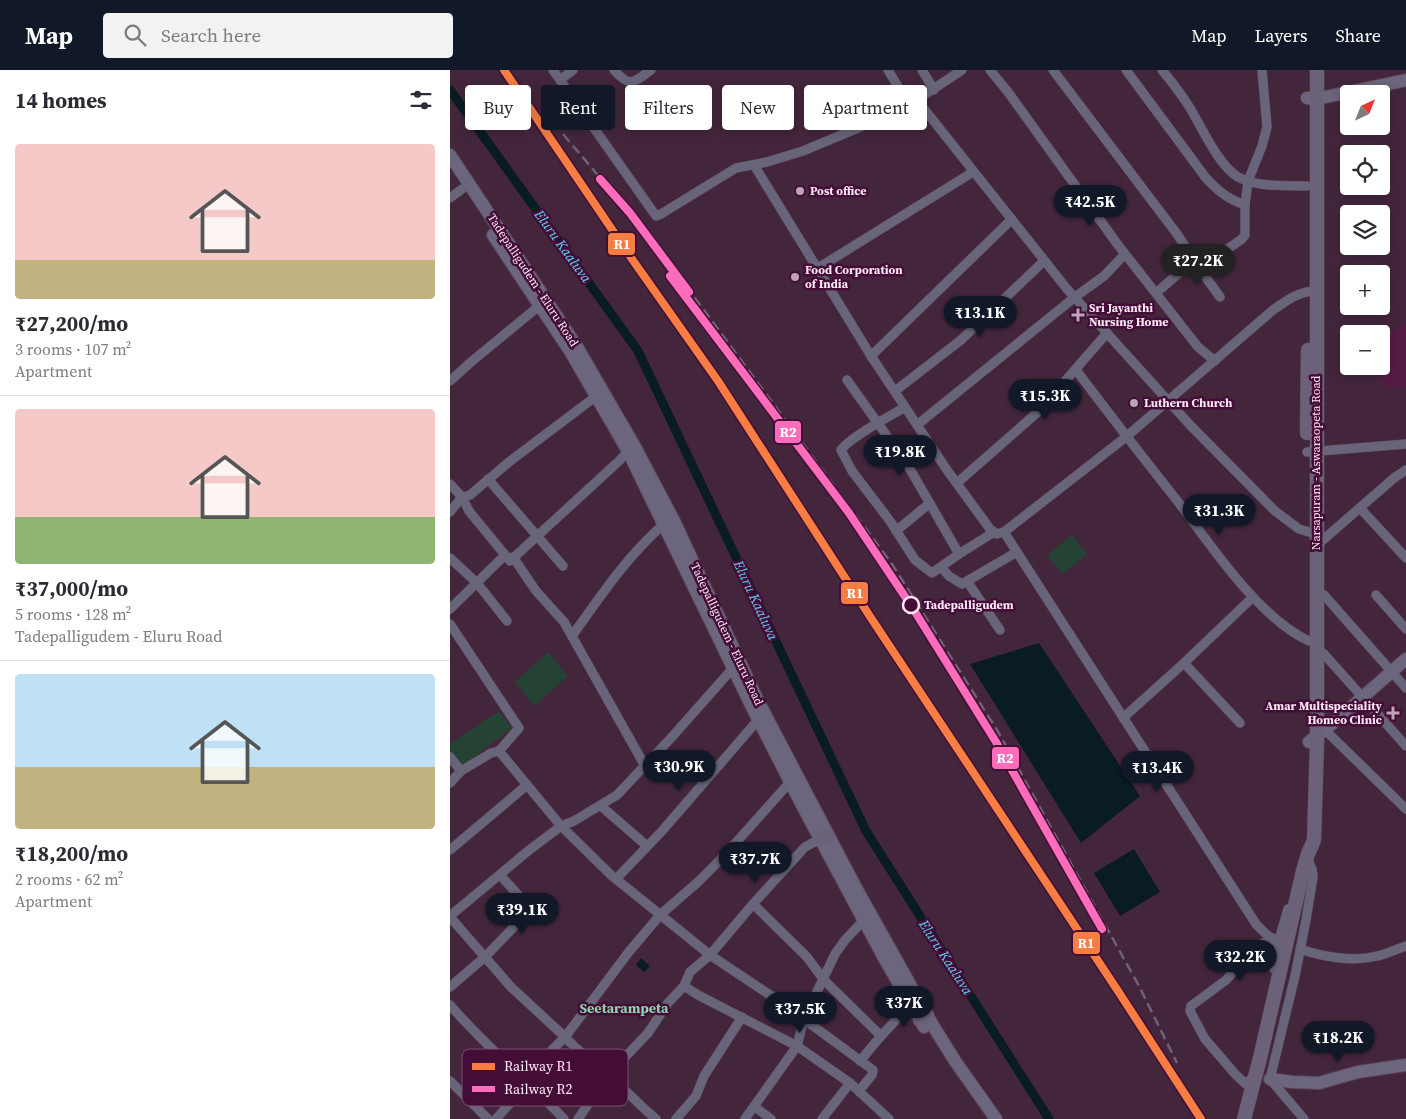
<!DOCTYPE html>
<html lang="en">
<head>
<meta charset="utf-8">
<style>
  :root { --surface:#fff; --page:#f2f2f3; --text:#2b2b33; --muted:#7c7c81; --line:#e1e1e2; --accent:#111827 }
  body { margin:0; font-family:"Source Serif 4",serif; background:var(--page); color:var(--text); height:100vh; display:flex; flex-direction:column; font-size:19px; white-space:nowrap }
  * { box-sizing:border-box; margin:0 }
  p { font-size:16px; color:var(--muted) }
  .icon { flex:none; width:28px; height:28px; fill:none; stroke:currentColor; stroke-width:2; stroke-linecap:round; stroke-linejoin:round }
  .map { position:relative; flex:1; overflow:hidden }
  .side { display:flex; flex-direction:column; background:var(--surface); width:450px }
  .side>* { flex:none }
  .guide { position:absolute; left:15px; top:15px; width:475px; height:45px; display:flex; gap:10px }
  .needle { width:32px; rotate:43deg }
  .buttons { position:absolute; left:890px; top:15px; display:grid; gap:10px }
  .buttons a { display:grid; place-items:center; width:50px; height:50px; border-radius:5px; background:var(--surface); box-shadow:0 2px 12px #0003; font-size:25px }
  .price { position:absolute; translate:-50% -42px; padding:0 11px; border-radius:18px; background:var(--accent); color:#fff; font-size:16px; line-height:32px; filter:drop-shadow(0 1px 2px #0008) }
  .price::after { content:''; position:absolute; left:50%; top:30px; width:15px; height:11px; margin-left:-8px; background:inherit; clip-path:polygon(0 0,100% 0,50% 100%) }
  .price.current { background:#222; color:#fff }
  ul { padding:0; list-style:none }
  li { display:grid; align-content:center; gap:10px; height:265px; padding:0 15px }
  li+li { border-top:1px solid var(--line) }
  li span { display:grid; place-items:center; height:155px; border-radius:5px; color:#555 }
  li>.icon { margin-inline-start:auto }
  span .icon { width:90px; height:90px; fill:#fffc; stroke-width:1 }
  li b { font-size:21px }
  h2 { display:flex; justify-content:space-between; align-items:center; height:60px; padding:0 15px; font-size:21px }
  .chip { padding:0 18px; border-radius:5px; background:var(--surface); box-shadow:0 2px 12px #0003; font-size:18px; line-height:45px }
  .chip.current { background:var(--accent); color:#fff }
  header { display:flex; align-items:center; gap:30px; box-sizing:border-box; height:70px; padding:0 25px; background:var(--accent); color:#fff }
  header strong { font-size:24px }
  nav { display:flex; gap:28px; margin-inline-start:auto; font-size:18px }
  .search { width:350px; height:45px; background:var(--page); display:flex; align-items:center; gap:12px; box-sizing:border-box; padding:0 18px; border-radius:5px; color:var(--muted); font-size:19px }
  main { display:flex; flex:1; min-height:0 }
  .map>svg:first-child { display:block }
  .built { fill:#561c47 }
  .green { fill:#254334 }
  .water { fill:#091b23 }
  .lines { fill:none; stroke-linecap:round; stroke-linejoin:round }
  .canal { stroke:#091b23; stroke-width:9 }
  .street-casing { stroke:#5b4454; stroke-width:10 }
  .secondary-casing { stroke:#5b4454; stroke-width:14 }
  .primary-casing { stroke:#5b4454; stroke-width:15 }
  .street { stroke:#68657a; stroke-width:9 }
  .secondary { stroke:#6c657e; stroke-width:12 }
  .primary { stroke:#6b627a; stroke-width:14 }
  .rail { stroke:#6e6273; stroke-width:2.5; stroke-dasharray:10 5; stroke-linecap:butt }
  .rail-1-casing { stroke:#440d37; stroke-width:11 }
  .rail-2-casing { stroke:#440d37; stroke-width:11 }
  .rail-1 { stroke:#f77d43; stroke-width:8 }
  .rail-2 { stroke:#fb6dba; stroke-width:8 }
  .poi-dot { fill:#bda5b6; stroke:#440d37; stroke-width:2 }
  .stop-dot { fill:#440d37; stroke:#ffe9f7; stroke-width:2.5 }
  .labels { text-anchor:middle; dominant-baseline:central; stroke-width:5; stroke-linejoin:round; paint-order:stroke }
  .poi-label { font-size:12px; font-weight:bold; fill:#ffe9f7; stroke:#440d37; text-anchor:start }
  .street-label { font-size:12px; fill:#ffe9f7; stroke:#440d37 }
  .stop-label { font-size:12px; font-weight:bold; fill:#ffe9f7; stroke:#440d37; text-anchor:start }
  .water-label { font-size:14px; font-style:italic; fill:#5cd1f1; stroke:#440d37 }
  .neighbourhood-label { font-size:14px; font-weight:bold; fill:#89d8ad; stroke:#440d37 }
  .key { fill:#440d37; stroke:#7c4f71; stroke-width:1 }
  .key-label { font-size:14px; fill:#ffe9f7 }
  .line-badge { stroke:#440d37; stroke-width:2 }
  .badge-label { font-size:14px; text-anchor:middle; font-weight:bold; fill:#fff }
</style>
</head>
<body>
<header>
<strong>Map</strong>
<div class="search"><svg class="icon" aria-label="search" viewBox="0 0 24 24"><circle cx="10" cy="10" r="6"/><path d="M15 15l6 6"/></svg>Search here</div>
<nav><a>Map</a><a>Layers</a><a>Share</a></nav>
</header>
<main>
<section class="side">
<h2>14 homes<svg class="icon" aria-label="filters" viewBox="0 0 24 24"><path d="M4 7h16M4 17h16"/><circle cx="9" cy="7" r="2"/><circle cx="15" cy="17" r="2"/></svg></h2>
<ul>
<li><span style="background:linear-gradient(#f6c9c9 75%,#c2b280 0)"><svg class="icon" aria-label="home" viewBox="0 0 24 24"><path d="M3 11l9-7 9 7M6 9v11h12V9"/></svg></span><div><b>₹27,200/mo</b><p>3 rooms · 107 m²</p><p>Apartment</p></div></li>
<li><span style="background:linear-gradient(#f6c9c9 70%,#8fb573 0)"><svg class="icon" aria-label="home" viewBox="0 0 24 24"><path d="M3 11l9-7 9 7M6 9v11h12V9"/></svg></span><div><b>₹37,000/mo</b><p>5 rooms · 128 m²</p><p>Tadepalligudem - Eluru Road</p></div></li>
<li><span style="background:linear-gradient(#bfe0f5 60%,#c2b280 0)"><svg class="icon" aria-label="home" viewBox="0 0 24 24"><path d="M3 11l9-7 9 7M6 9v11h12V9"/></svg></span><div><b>₹18,200/mo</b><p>2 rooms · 62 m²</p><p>Apartment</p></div></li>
</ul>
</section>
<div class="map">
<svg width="956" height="1049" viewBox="0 0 956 1049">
  <rect width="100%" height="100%" fill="#43263c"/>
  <!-- built -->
  <path class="built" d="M956,253V316L938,318L926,304L923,296H931V269Z"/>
  <!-- green -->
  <g class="green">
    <path d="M622,465L637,484L612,504L597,485Z"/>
    <path d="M98,582L118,606L84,636L65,612Z"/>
    <path d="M49,641L62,658L12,696L0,680V674Z"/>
  </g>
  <!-- water -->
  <g class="water">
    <path d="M589,573L690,726L631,773L520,594Z"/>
    <path d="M684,779L710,822L670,846L644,803Z"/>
    <path d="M191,888L200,896L194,902L186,895Z"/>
  </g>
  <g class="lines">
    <!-- canal -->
    <path class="canal" d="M0,20L188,281L416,761L599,1049"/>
    <defs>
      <g id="street">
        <path d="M103,0L206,146L211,144L286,98L317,92L353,81L408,58L459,35L512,0"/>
        <path d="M164,0C180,18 183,13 201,0"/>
        <path d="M438,0L459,35"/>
        <path d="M472,0L484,20"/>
        <path d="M540,0L558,22L668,175L748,277L765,291"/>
        <path d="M603,0L727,164L744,190L706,223"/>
        <path d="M676,0L756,108C768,121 778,129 795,135"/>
        <path d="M712,0C722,12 732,25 740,38C752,58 769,96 788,107C809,118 835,115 857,116"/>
        <path d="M110,10L123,0"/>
        <path d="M467,30L617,219L740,355L825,441L849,459L859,462"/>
        <path d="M304,95L421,286L497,400L540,459L547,464L554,462L676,367L823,240C836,231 849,221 866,221"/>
        <path d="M0,128L12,119"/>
        <path d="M747,195L770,227"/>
        <path d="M368,198L523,102"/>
        <path d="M750,198L792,169L795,165V135L798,111L812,76L817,57L812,0"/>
        <path d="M421,286L561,150"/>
        <path d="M626,300C660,345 694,389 729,433C762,477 809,548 859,571"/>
        <path d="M397,310L457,394L509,484L482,503L465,490L440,451L402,401L391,380C400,367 439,347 455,337"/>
        <path d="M0,311L21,292L89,236"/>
        <path d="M445,321L511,270L594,191"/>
        <path d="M467,355L625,227L654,206L675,184"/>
        <path d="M857,382L956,374"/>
        <path d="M38,409L113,496"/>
        <path d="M507,413L589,341L657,263"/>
        <path d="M0,414L12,427L19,441L60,491L169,391L178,381"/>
        <path d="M910,438L956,488"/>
        <path d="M0,442L12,427L20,425L59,392L145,327"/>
        <path d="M446,461L480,433"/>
        <path d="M554,462L806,854C813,861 819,869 829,870L838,839"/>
        <path d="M866,476L944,408L956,400"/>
        <path d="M509,484L544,462"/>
        <path d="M63,487L86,521L114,552L195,696"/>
        <path d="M0,488L27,513L57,551"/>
        <path d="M491,497L499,506L512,514L567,482"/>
        <path d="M517,511L550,560"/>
        <path d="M865,522L874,525L956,618"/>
        <path d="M926,525L956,559"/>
        <path d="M0,539L55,485"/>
        <path d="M0,554L69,658L49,681L41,683L11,701L0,713"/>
        <path d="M122,566C150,527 177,486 214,454"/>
        <path d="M867,579L874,584L956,676"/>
        <path d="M734,593L790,653"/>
        <path d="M673,648L734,593L803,527"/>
        <path d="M875,660L956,739"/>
        <path d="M49,681L111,756L161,805L260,885L332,933L423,1000L422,1005L409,1021"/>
        <path d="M0,687L11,701"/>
        <path d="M151,736L197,776"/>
        <path d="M0,780L77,715"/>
        <path d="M166,809L212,761L308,650"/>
        <path d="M303,834L357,887L374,910L431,966"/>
        <path d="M0,846L78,781L111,756L124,751L167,725L221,668L283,598"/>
        <path d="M0,847L61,917L115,967C127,981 143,991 157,1004C174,1018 189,1035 206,1049"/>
        <path d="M850,879C873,887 903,892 927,886C937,884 947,879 956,876"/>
        <path d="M824,899L829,870"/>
        <path d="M234,916L248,925L347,976L400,1013L439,1049"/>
        <path d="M0,917L35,887L81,839L50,805"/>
        <path d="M0,935C35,976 77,1010 114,1049"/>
        <path d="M410,991L431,966L460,935"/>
        <path d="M74,1008L115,967L178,883L210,845L248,812L274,786L340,712"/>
        <path d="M800,1010L798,1016L786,1005L755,969L740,941L741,936L776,910L786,899L792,888L813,873L824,870"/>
        <path d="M0,1011L38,1049"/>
        <path d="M305,1037L321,1049"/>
        <path d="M46,1049L78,1013"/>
        <path d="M128,1049L158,1005L198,963L218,933L234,916L240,902L260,885L303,834L355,777L370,769"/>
        <path d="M226,1049L246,1026L254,1006L292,947"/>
        <path d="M295,1049L347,976L354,949L385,884L395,870L414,850"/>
        <path d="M372,1049L400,1013"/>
        <path d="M854,1049L820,1009L845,906L856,850L863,807L862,799L857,788L856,790"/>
      </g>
      <g id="secondary">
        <path d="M857,28L866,29L956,10"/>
        <path d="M0,85L127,277L185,377L224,451L308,631L406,818L482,954L505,991L546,1049"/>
        <path d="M43,165L120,281L178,381L301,635L352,735L433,886L474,957"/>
        <path d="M859,672L889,648L956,589"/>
        <path d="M820,1009L842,1012L869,1013L908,1002L956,995"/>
      </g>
      <g id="primary">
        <path d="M857,363L858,280"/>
        <path d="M370,769L378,766"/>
        <path d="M470,950L477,945"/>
        <path d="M794,1049L810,988L853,801L858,784L864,770L867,672V0"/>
      </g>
    </defs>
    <!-- street casing -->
    <use href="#street" class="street-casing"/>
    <!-- secondary casing -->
    <use href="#secondary" class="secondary-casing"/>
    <!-- primary casing -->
    <use href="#primary" class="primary-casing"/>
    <!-- street -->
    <use href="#street" class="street"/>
    <!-- secondary -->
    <use href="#secondary" class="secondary"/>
    <!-- primary -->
    <use href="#primary" class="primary"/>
    <!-- rail -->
    <path class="rail" d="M113,64L180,143L251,236L442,494L547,660L689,916L727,993"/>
    <defs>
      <path id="rail-1" d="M54,0L182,189L268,311L421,548L668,921L751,1049"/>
      <g id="rail-2">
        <path d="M150,109L180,143L239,222"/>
        <path d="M220,206L399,443L462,537L546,672L652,859"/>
      </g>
    </defs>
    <!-- rail-1 casing -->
    <use href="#rail-1" class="rail-1-casing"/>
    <!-- rail-2 casing -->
    <use href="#rail-2" class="rail-2-casing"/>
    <!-- rail-1 -->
    <use href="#rail-1" class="rail-1"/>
    <!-- rail-2 -->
    <use href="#rail-2" class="rail-2"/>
  </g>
  <!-- markers -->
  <g class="poi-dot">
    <circle cx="350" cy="121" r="5"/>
    <circle cx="345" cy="207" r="5"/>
    <path d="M625.5 237.5h5v5h5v5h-5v5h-5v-5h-5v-5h5z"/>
    <circle cx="684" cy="333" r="5"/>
    <path d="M940.5 635.5h5v5h5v5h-5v5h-5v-5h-5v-5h5z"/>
  </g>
  <circle class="stop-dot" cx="461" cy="535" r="8"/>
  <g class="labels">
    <!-- poi labels -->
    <g class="poi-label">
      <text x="360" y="121">Post office</text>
      <text x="355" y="200">Food Corporation<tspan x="355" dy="14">of India</tspan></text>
      <text x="639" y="238">Sri Jayanthi<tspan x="639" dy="14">Nursing Home</tspan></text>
      <text x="694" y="333">Luthern Church</text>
      <text x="932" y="636" text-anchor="end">Amar Multispeciality<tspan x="932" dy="14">Homeo Clinic</tspan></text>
    </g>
    <!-- street labels -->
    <g class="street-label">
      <text transform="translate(83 210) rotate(57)">Tadepalligudem - Eluru Road</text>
      <text transform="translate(866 393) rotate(-90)">Narsapuram - Aswaraopeta Road</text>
      <text transform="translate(277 564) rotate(65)">Tadepalligudem - Eluru Road</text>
    </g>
    <!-- stop labels -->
    <g class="stop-label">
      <text x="474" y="535">Tadepalligudem</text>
    </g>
    <!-- water labels -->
    <g class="water-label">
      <text transform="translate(113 176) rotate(54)">Eluru Kaaluva</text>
      <text transform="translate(306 530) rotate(65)">Eluru Kaaluva</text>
      <text transform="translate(496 887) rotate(57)">Eluru Kaaluva</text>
    </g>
    <!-- neighbourhood labels -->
    <g class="neighbourhood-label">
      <text x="174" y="938">Seetarampeta</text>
    </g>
  </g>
  <!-- legend -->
  <rect x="12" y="979" width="166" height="57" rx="8" class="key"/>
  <rect x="22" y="993" width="23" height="7" fill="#f77d43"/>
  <rect x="22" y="1016" width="23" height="6" fill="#fb6dba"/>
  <g class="key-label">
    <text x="54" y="1001">Railway R1</text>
    <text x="54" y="1024">Railway R2</text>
  </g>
  <g class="line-badge">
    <rect x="157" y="162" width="29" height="24" rx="5" fill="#f77d43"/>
    <rect x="324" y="350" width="28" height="24" rx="5" fill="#fb6dba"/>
    <rect x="390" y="511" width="29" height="24" rx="5" fill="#f77d43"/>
    <rect x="541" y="676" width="29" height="24" rx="5" fill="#fb6dba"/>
    <rect x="622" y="861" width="29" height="24" rx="5" fill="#f77d43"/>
  </g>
  <g class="badge-label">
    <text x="172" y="179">R1</text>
    <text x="338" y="367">R2</text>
    <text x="405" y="528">R1</text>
    <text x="555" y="693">R2</text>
    <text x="636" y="878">R1</text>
  </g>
</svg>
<div class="buttons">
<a><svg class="needle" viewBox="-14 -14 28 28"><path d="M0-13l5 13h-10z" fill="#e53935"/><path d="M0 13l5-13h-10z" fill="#7c7c81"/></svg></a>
<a><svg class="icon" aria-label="locate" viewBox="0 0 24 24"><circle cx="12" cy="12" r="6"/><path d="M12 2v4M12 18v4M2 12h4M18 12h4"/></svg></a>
<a><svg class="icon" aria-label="layers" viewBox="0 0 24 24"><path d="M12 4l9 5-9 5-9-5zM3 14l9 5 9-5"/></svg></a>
<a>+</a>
<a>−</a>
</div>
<b class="price" style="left:640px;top:157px">₹42.5K</b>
<b class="price current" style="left:748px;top:216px">₹27.2K</b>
<b class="price" style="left:530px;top:268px">₹13.1K</b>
<b class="price" style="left:595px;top:351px">₹15.3K</b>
<b class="price" style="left:450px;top:407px">₹19.8K</b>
<b class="price" style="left:769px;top:466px">₹31.3K</b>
<b class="price" style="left:229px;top:722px">₹30.9K</b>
<b class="price" style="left:707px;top:723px">₹13.4K</b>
<b class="price" style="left:305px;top:814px">₹37.7K</b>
<b class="price" style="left:72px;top:865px">₹39.1K</b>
<b class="price" style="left:790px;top:912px">₹32.2K</b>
<b class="price" style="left:454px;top:958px">₹37K</b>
<b class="price" style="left:350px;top:964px">₹37.5K</b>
<b class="price" style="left:888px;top:993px">₹18.2K</b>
<div class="guide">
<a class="chip">Buy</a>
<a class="chip current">Rent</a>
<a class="chip">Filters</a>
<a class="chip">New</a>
<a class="chip">Apartment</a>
</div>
</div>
</main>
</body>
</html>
